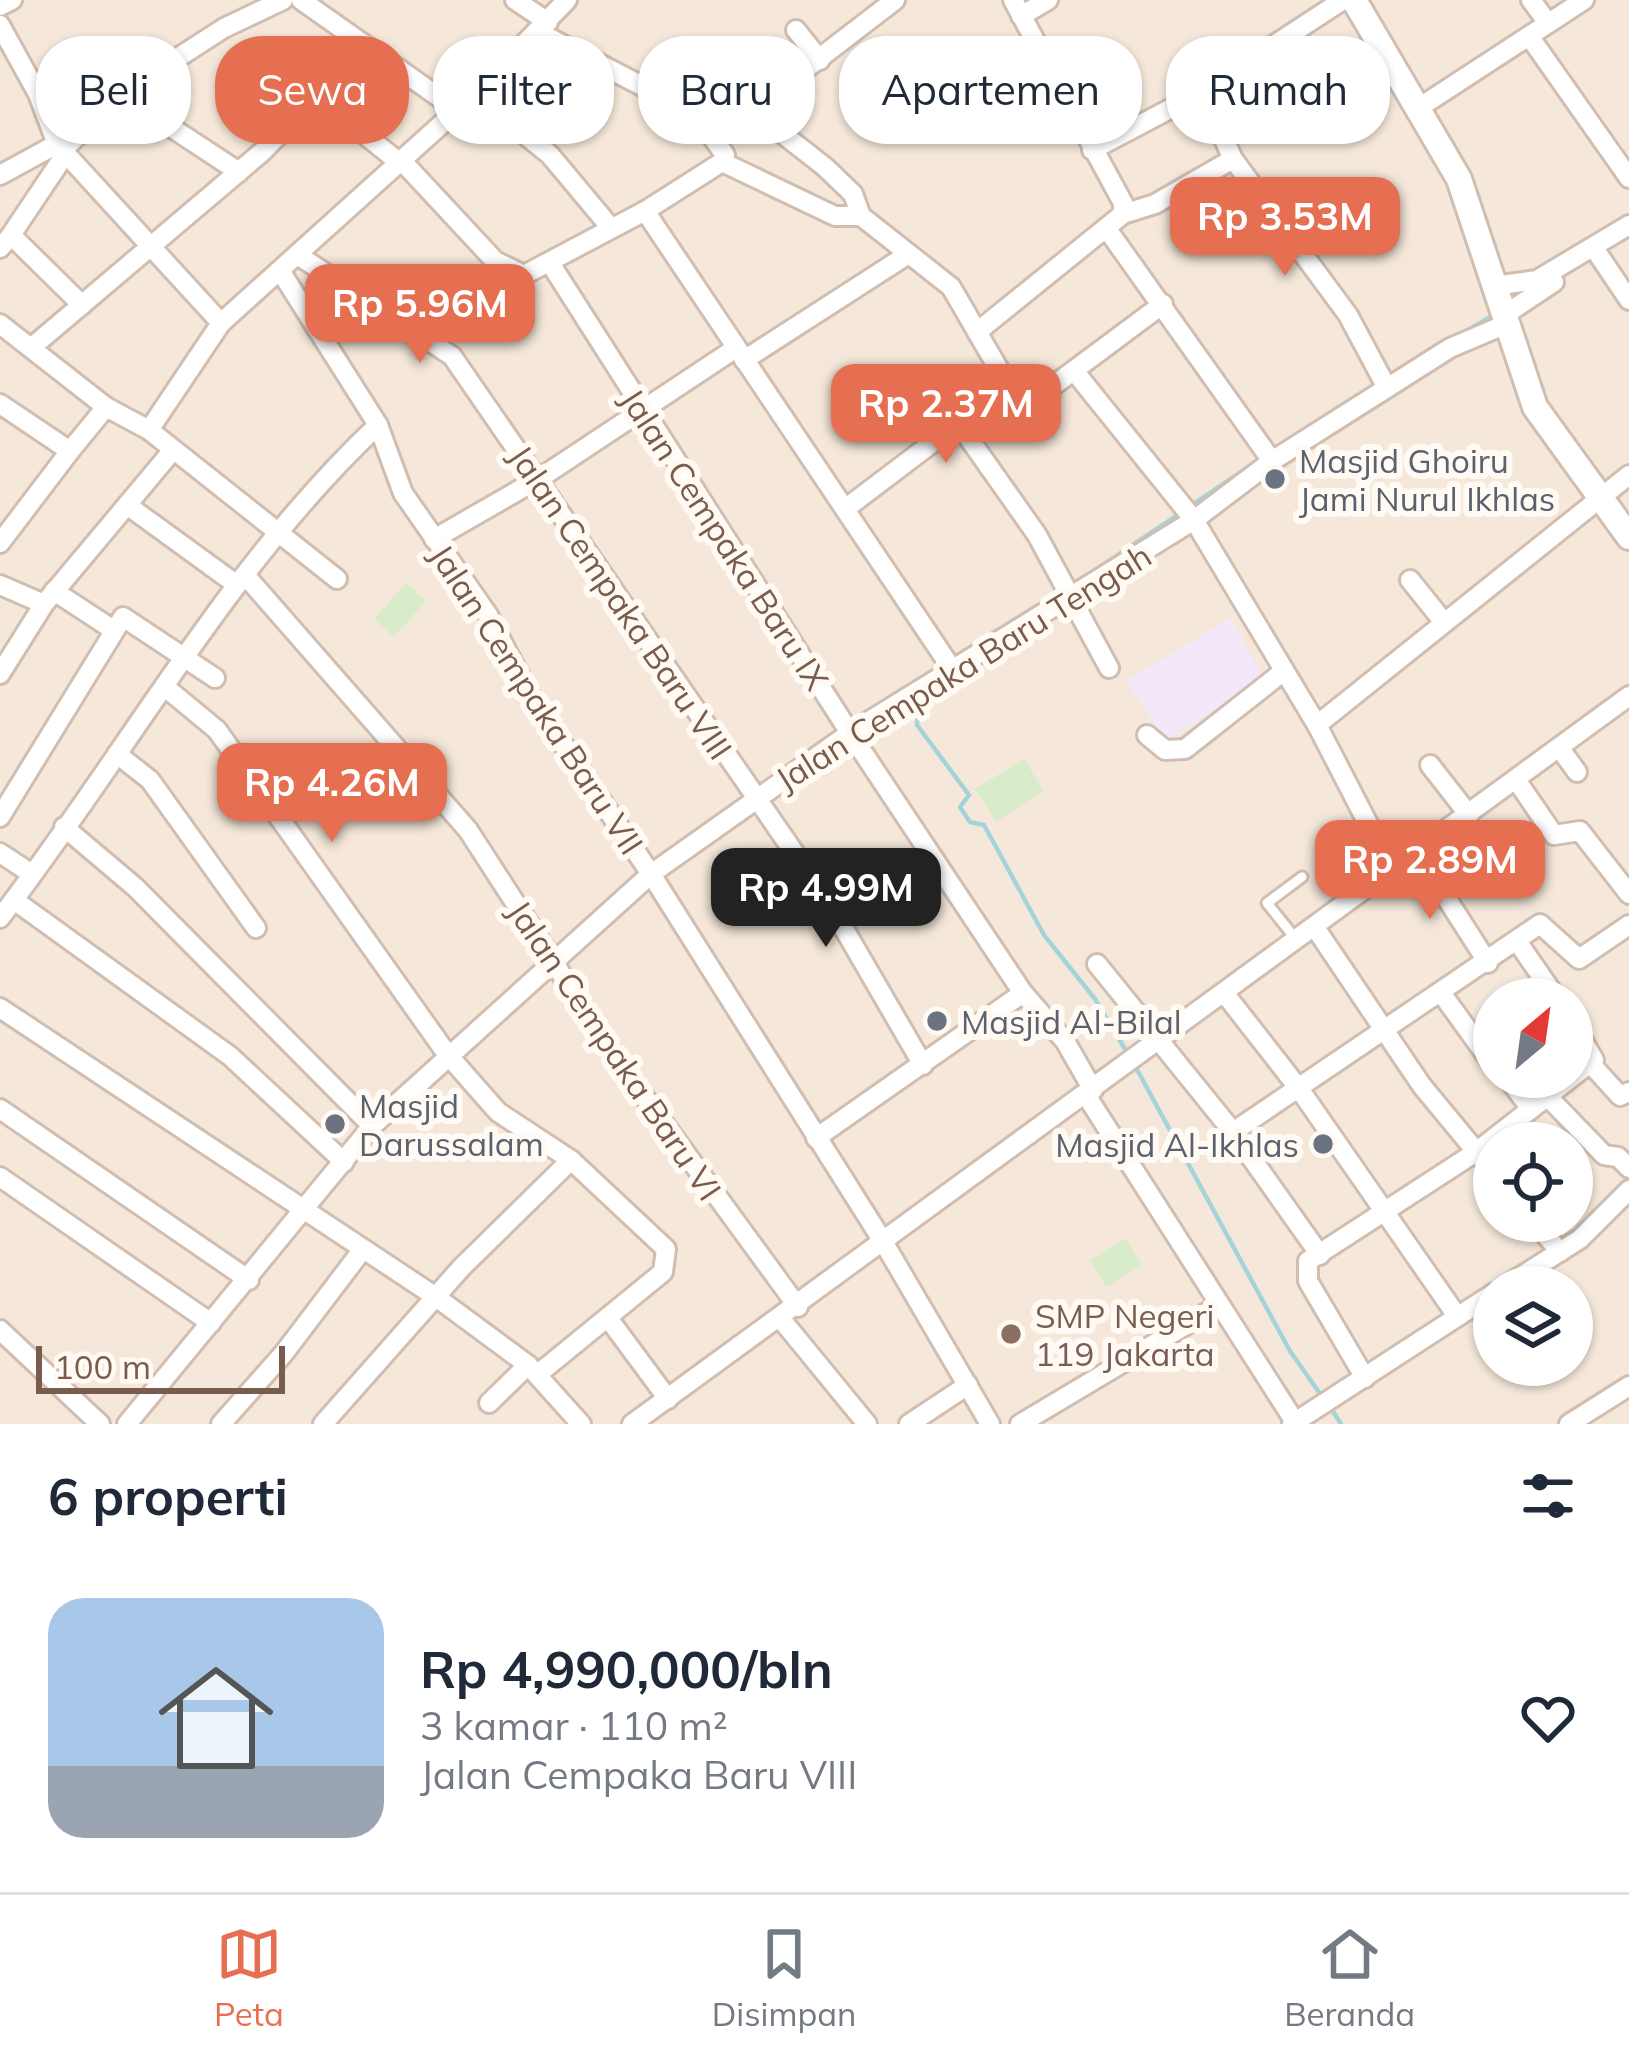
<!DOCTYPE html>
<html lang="id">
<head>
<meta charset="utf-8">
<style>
  :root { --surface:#fff; --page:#f2f2f3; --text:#1f2937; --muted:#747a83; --line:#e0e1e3; --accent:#e76f51 }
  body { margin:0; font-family:Mulish,sans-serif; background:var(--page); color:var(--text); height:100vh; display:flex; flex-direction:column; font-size:45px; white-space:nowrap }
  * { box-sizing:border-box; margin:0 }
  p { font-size:39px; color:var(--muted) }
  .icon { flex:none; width:66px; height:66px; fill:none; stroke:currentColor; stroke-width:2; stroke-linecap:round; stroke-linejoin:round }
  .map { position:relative; height:1424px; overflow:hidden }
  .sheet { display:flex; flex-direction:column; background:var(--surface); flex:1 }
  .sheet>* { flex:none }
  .top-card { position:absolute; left:36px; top:36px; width:1557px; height:108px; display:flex; gap:24px }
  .needle { width:78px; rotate:29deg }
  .controls { position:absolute; left:1473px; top:978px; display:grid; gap:24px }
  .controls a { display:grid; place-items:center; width:120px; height:120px; border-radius:50%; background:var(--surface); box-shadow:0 3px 9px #0004; font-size:60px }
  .scale { position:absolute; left:36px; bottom:30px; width:249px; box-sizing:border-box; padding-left:12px; border:6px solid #7a5c4d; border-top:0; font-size:33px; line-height:42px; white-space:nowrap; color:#7a5c4d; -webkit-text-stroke:9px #fffaf3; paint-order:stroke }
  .price { position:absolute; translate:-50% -102px; padding:0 27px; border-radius:24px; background:var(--accent); color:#fff; font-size:39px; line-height:78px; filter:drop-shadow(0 3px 6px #0008) }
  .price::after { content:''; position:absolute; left:50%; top:72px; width:36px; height:27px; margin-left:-18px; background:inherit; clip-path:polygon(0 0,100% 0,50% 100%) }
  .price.current { background:#222; color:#fff }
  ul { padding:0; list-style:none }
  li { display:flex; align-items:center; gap:36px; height:300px; padding:0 48px }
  li span { display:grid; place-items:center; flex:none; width:336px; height:240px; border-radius:36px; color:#555 }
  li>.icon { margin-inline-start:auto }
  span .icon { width:144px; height:144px; fill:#fffc; stroke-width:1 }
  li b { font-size:51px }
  h2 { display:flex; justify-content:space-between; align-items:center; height:144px; padding:0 48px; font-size:51px }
  .chip { padding:0 42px; border-radius:48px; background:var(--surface); box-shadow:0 3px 9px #0004; font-size:42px; line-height:108px }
  .chip.current { background:var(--accent); color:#fff }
  .dock { display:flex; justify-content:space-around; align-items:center; height:168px; border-top:3px solid var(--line); background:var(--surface); font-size:33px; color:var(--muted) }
  .dock a { display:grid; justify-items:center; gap:6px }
  .dock .current { color:var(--accent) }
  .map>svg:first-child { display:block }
  .residential { fill:#f5e8da; fill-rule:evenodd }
  .education { fill:#f3e8fa }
  .green { fill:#d8ecc9 }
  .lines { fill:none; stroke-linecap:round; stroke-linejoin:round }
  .stream { stroke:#a5d3da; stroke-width:4.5 }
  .service-casing { stroke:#d1beb0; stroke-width:15 }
  .minor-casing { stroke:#d1beb0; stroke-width:24 }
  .tertiary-casing { stroke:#d1beb0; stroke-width:30 }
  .service { stroke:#fff; stroke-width:9 }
  .minor { stroke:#fff; stroke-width:18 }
  .tertiary { stroke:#fff; stroke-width:24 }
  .worship-dot { fill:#6b7280; stroke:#fffaf3; stroke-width:4.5 }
  .education-dot { fill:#8d6e63; stroke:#fffaf3; stroke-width:4.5 }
  .labels { text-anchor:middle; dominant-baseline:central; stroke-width:12; stroke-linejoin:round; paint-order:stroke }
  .worship-label { font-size:33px; fill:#5b616d; stroke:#fffaf3; text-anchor:start }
  .street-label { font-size:33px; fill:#7a5c4d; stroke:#fffaf3 }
  .education-label { font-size:33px; fill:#785e54; stroke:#fffaf3; text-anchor:start }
</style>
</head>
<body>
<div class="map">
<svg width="1629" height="1424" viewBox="0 0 1629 1424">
  <rect width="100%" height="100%" fill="#fdf6ec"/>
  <!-- residential -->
  <path class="residential" d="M0,0H1629V1424H0ZM1494,999H1572V1077H1494ZM1494,1143H1572V1221H1494ZM1494,1287H1572V1365H1494Z"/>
  <!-- education -->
  <path class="education" d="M1230,618L1264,678L1167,741L1126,681Z"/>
  <!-- green -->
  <g class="green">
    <path d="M406,583L426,601L394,637L374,619Z"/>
    <path d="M1024,759L1044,791L996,822L975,789Z"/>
    <path d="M1125,1238L1142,1265L1106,1287L1090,1260Z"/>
  </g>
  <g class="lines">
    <!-- stream -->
    <g class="stream">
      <path d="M1465,332L1497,313"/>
      <path d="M1301,432L1332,412"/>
      <path d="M1192,505L1257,461"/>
      <path d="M1077,582L1182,512"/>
      <path d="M951,680L918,706L917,725L969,795L960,807L970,822L984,825L1044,935L1095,999L1128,1054"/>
      <path d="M1134,1064L1290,1351L1323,1398"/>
      <path d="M1330,1407L1341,1424"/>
    </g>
    <defs>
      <path id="service" d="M1295,938L1267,903L1302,877"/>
      <g id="minor">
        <path d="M301,0L457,110"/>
        <path d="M515,0L548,22"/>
        <path d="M1013,0L1123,203V214"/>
        <path d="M1531,0L1548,23"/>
        <path d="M0,6L12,0"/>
        <path d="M1021,16L1048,0"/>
        <path d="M0,25L38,94L57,144L221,323"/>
        <path d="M796,30L820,60"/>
        <path d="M538,32L721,127"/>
        <path d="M1529,36L1629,178"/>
        <path d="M131,88L166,124L239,172"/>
        <path d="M1202,92L1233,159L1348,315L1387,388"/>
        <path d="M475,94L550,155L611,228"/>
        <path d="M1420,107L1584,0"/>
        <path d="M763,115L795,77L895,0"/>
        <path d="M63,150L117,97L224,28L283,0"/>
        <path d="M1092,150L1202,92L1343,0"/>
        <path d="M402,161L495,261L524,275L645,211L722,162L725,155L713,138L743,103L825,167L853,194L861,216L951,287L1015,397L1030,403L1163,304"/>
        <path d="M722,162L835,216H861"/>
        <path d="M0,175L57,144"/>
        <path d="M645,211L952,669"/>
        <path d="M1107,229L1272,461"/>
        <path d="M9,238L66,153"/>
        <path d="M0,248L9,238L17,241L82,305"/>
        <path d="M1598,254L1629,300"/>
        <path d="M299,256L452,356L829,903L923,1065"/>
        <path d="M550,263L850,733L1023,993L816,1138"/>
        <path d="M281,272L378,425L403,493L488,615L529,694L651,874L884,1243L990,1424"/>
        <path d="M1493,286L1537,280L1629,225"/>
        <path d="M1503,316L1554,282"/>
        <path d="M0,324L106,407"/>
        <path d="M977,332L1123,214L1155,204L1233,159"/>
        <path d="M32,347L262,152L317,96L400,163"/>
        <path d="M744,360L907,255"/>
        <path d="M1075,372L1194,520L1317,725L1392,870"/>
        <path d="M0,404L70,451L106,407L149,430L337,579"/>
        <path d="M956,420L1037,535L1109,668"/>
        <path d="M149,430L221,323L475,94L567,0"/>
        <path d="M127,505L237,585"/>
        <path d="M845,509L936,440L999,372"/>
        <path d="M434,539L540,478L736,348"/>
        <path d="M0,543L70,451"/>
        <path d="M245,575L468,830L613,1054L798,1307"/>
        <path d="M1410,580L1443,621"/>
        <path d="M0,585L44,604"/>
        <path d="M54,591L112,629"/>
        <path d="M0,674L44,604L173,450"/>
        <path d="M165,687L217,730L447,1054L498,1112L571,1160L666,1249L663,1272L538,1374"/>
        <path d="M1317,725L1629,475"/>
        <path d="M1147,735L1165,750L1185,749L1284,671"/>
        <path d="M1561,750L1577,772"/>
        <path d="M117,754L150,780L256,928"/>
        <path d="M1430,765L1469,815"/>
        <path d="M1517,781L1554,835L1580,831L1629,894"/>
        <path d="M0,817L123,617L215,678"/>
        <path d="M64,827L135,887L372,1126"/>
        <path d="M1417,852L1488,963"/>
        <path d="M0,853L32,874"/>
        <path d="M14,900L230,1056L344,1162"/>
        <path d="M0,918C126,755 227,567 378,425"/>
        <path d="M1316,929L1422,1086L1494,1173"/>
        <path d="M1517,941L1557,999"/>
        <path d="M1097,964L1233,1132L1320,1255"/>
        <path d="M1023,993L1065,1041L1093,1090"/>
        <path d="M1225,994L1300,1090L1457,1316"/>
        <path d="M1442,994L1494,1066"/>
        <path d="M0,1008L436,1297L528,1365L581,1424"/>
        <path d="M1590,1063L1620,1096L1629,1092"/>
        <path d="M1507,1077L1531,1109"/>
        <path d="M1086,1095L1295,1422"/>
        <path d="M1548,1097L1604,1155L1618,1157L1629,1168"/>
        <path d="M0,1109L249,1280"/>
        <path d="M1233,1132L1540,924L1579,959L1629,925"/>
        <path d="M0,1177L211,1323"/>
        <path d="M1534,1221L1560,1252"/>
        <path d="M1504,1287L1580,1239L1629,1190"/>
        <path d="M608,1318L668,1399"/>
        <path d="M781,1319L867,1424"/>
        <path d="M0,1330L100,1424"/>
        <path d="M1365,1378L1308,1281V1261L1476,1152L1594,1060L1572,1022"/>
        <path d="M489,1403L528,1365"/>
        <path d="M127,1424L372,1126L651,874L850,733L1194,520L1272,461L1450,348L1504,325"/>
        <path d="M221,1424L284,1353L363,1249"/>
        <path d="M323,1424L461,1268L571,1160"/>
        <path d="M632,1424L1629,696"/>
        <path d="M909,1424L968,1385"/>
        <path d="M1020,1424L1216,1307"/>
        <path d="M1292,1424L1494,1293"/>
        <path d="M1569,1424L1629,1386"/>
      </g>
      <path id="tertiary" d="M1354,0L1459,179L1535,407L1629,537"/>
    </defs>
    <!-- service casing -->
    <use href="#service" class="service-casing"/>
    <!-- minor casing -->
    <use href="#minor" class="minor-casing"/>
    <!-- tertiary casing -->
    <use href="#tertiary" class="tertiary-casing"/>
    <!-- service -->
    <use href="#service" class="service"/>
    <!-- minor -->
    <use href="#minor" class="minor"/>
    <!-- tertiary -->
    <use href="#tertiary" class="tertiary"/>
  </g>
  <!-- markers -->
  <g class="worship-dot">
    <circle cx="1275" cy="479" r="12"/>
    <circle cx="937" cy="1021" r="12"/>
    <circle cx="335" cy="1124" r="12"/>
    <circle cx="1323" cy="1144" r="12"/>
  </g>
  <circle class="education-dot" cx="1011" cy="1334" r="12"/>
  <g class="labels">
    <!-- worship labels -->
    <g class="worship-label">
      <text x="1299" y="460">Masjid Ghoiru<tspan x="1299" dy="38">Jami Nurul Ikhlas</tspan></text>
      <text x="961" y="1021">Masjid Al-Bilal</text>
      <text x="359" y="1105">Masjid<tspan x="359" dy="38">Darussalam</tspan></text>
      <text x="1299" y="1144" text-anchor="end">Masjid Al-Ikhlas</text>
    </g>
    <!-- street labels -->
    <g class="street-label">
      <text transform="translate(725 539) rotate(57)">Jalan Cempaka Baru IX</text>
      <text transform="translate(621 602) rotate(56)">Jalan Cempaka Baru VIII</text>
      <text transform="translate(963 667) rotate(-32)">Jalan Cempaka Baru Tengah</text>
      <text transform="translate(537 699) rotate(57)">Jalan Cempaka Baru VII</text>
      <text transform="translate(615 1050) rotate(56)">Jalan Cempaka Baru VI</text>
    </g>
    <!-- education labels -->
    <g class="education-label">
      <text x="1035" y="1315">SMP Negeri<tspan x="1035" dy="38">119 Jakarta</tspan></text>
    </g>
  </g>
</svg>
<div class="controls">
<a><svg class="needle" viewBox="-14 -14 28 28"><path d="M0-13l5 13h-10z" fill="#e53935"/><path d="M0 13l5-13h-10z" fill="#747a83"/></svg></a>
<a><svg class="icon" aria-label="locate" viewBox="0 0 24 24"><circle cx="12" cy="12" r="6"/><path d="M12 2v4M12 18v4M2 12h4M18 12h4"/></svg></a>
<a><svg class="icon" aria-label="layers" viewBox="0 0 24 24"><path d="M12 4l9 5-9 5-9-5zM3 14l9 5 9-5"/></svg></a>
</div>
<div class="scale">100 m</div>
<b class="price" style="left:1285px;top:279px">Rp 3.53M</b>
<b class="price" style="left:420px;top:366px">Rp 5.96M</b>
<b class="price" style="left:946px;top:466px">Rp 2.37M</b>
<b class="price" style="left:332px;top:845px">Rp 4.26M</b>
<b class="price" style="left:1430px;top:922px">Rp 2.89M</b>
<b class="price current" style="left:826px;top:950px">Rp 4.99M</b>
<div class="top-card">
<a class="chip">Beli</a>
<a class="chip current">Sewa</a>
<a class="chip">Filter</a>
<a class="chip">Baru</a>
<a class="chip">Apartemen</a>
<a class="chip">Rumah</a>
</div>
</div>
<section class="sheet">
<h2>6 properti<svg class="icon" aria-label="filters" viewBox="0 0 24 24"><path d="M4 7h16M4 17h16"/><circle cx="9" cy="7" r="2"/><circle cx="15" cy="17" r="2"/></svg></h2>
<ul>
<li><span style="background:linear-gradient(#a9c7e8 70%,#9aa5b1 0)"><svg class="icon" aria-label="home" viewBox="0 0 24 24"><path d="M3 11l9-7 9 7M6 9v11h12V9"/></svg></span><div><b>Rp 4,990,000/bln</b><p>3 kamar · 110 m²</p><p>Jalan Cempaka Baru VIII</p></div><svg class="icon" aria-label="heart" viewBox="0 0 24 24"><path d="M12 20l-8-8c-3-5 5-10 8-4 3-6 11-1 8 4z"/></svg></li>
</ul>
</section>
<nav class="dock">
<a class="current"><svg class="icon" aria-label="map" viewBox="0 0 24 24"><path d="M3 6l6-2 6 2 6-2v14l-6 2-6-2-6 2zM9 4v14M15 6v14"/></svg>Peta</a>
<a><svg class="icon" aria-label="saved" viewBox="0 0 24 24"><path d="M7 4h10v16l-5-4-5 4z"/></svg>Disimpan</a>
<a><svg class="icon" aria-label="home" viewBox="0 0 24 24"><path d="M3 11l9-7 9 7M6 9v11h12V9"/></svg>Beranda</a>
</nav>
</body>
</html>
